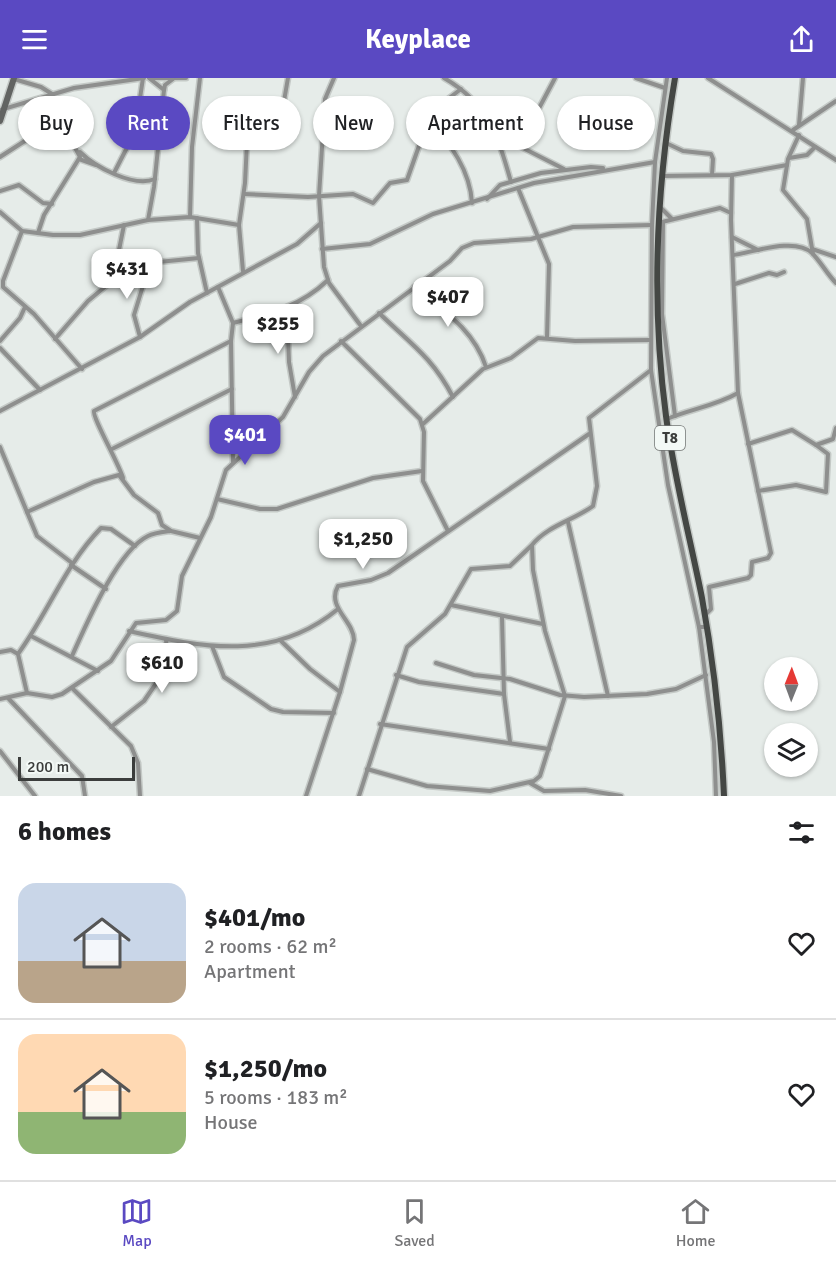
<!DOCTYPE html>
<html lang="en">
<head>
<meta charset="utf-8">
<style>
  :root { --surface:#fff; --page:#f6f6f6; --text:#202124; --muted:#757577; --line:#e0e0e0; --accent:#5a49c2 }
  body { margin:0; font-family:Signika,sans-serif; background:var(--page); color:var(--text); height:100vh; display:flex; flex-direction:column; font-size:22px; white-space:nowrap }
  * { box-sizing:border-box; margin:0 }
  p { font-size:20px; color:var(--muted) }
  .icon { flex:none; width:33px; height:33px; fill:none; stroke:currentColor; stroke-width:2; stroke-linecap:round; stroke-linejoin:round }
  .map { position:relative; height:718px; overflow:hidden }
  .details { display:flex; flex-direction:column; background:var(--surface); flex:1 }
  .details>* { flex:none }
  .guide { position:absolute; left:18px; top:18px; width:801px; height:54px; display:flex; gap:12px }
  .needle { width:39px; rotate:1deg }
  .fabs { position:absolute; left:764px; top:579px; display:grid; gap:12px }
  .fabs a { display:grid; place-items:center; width:54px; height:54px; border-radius:50%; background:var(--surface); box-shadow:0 2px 4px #0004; font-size:30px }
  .scale { position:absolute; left:18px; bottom:15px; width:117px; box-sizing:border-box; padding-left:6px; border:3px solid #3b3d3c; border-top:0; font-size:16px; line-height:21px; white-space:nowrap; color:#3b3d3c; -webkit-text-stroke:4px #f3f9f6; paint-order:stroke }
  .price { position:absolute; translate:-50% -51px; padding:0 14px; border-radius:12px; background:#fff; color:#222; font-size:20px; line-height:39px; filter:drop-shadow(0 2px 3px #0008) }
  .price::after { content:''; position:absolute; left:50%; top:36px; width:18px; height:14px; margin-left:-9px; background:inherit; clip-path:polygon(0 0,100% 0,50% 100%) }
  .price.current { background:var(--accent); color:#fff }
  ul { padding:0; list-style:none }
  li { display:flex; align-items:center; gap:18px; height:150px; padding:0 18px }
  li+li { border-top:2px solid var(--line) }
  li span { display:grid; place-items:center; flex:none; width:168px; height:120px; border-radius:18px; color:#555 }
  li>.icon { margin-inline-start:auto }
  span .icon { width:72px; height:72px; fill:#fffc; stroke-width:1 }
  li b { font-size:26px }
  h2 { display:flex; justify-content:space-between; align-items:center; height:72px; padding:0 18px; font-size:26px }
  .chip { padding:0 21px; border-radius:27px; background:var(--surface); box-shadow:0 2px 4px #0004; font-size:21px; line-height:54px }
  .chip.current { background:var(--accent); color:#fff }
  header { display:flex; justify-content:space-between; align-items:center; height:78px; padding:0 18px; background:var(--accent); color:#fff; font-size:27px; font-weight:800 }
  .menu { display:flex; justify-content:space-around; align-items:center; height:84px; border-top:2px solid var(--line); background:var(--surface); font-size:16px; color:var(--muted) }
  .menu a { display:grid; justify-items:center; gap:3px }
  .menu .current { color:var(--accent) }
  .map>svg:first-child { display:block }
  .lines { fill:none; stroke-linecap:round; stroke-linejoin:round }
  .street-casing { stroke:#c4c9c6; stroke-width:7 }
  .secondary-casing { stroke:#c4c9c6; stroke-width:9 }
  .primary-casing { stroke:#c4c9c6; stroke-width:9 }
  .street { stroke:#8e8f8e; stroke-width:4 }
  .secondary { stroke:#626462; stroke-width:6 }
  .primary { stroke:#444744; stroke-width:6 }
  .labels { text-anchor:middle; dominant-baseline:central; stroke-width:6; stroke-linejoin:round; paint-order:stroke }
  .shield { fill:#f3f9f6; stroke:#727574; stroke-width:1.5 }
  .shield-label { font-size:15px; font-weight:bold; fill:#3b3d3c }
</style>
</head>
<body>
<header><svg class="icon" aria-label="menu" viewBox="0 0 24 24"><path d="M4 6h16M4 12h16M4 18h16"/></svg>Keyplace<svg class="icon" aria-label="share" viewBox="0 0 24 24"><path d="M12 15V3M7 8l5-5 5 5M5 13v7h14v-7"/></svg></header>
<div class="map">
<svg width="836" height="718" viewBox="0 0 836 718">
  <rect width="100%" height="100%" fill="#e6ece9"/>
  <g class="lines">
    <defs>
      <g id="street">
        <path d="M149,0L164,12"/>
        <path d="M152,0H186"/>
        <path d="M334,0L325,21L319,118L324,189L329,205L361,248"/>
        <path d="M444,0C488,25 498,58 511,104"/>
        <path d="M636,0L665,10"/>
        <path d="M667,0L655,84L652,147L651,292L668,407L699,549H707"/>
        <path d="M708,0L836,82"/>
        <path d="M14,1L41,9L52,16"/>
        <path d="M0,32L74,10L144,0"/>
        <path d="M430,43C451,67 470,92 472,125"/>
        <path d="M799,47L803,0"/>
        <path d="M793,52L836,23"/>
        <path d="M799,57L788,81L783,112L807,141L813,176"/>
        <path d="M499,62L519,68L564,91"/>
        <path d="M666,65L683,73L711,76L713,81L712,97"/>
        <path d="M519,68L555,0"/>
        <path d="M80,74C95,89 134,110 155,101"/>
        <path d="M0,79L31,59L62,50"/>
        <path d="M789,80L807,77L815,69"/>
        <path d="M79,81L96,87"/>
        <path d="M114,95L135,54L143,0"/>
        <path d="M662,98L732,97L787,87"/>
        <path d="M518,110L549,186L547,259"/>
        <path d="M0,113L19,107L43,125L52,126"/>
        <path d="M244,116L308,119L353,116L373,125L390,105L407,102L431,34L461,11"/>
        <path d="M487,121L500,107L541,95L591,89L603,90"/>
        <path d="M659,128L672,141"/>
        <path d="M0,134L22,153L53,157H80L148,142L154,109L164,12L165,7L173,1"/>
        <path d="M190,139L192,69L200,0"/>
        <path d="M197,140L198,175L207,215"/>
        <path d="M148,142L190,139L239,147"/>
        <path d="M662,144L720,130L731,135"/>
        <path d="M663,144L662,236L675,338"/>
        <path d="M22,153L3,203V209L34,236L82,291"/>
        <path d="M38,155L44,137L80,79L48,19"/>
        <path d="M732,159L758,172"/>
        <path d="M322,171L370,166L433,136L534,105L655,84"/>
        <path d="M812,171L836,179"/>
        <path d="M733,177C754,174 795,159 812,175C821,184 827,196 836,205"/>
        <path d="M118,188L199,180"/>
        <path d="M243,193L239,147L245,105L248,44L284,23L288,0"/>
        <path d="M735,206L769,195L777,197L784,194"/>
        <path d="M414,209C444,233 474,252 486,289"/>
        <path d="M287,231L289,284L295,319"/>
        <path d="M379,235C411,266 432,279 453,319"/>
        <path d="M233,245C269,236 300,229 328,202"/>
        <path d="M140,259L134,237L150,185"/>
        <path d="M55,261L88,223L113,202L124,147"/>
        <path d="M0,263L20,240L25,229"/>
        <path d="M341,263L420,341L424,354L423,403L448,453"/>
        <path d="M231,264L233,384"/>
        <path d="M0,270L40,312"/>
        <path d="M0,333L140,259L190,224L297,166L321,145"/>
        <path d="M667,341C691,331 715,328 738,315"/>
        <path d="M423,346L483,291L511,280L538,260L575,263L650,262"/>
        <path d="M748,366L792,352L816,367L833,361L836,350"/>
        <path d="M0,369L37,458L72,485"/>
        <path d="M112,371L232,311"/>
        <path d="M123,400C119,386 92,339 94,333L231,263L233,245L218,209"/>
        <path d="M758,413L796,407L826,414L828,376L816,367"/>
        <path d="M217,421L260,431H277L373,400L422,393"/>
        <path d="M27,434L94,404L119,397L134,417L158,435L162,447L171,453L200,460"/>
        <path d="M568,444L608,618"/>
        <path d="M71,487L106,511"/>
        <path d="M451,527L543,546"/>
        <path d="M705,537L711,531L709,509L748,500L751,497L752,484L768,480L771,475L738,315L731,142L732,97"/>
        <path d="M502,539L504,616L510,664"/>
        <path d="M699,549L714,664L716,718"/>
        <path d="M129,553C204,570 274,584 338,531"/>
        <path d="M31,558L98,593"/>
        <path d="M280,562L310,591L340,614"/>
        <path d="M212,568L224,599L271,631L283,634L334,635"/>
        <path d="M0,574L11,572L18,576L27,615"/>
        <path d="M18,576C48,535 65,487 101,450L111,451L135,468"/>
        <path d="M72,578C86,547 117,473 148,458C154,455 163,454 170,453"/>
        <path d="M436,585L474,597L510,601L560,617L584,619L647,616L676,611L706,597"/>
        <path d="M396,597L419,604L504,616"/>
        <path d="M72,610L131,668L138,685L140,718"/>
        <path d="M8,620L82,698L85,718"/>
        <path d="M0,621L27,615L52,619L62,616L111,583L136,545L166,542L177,533L182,498L211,439L226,392L283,339L309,294L323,278L450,183L462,170L474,165L531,161L573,149L652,147"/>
        <path d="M380,646L549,671"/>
        <path d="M111,649L144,623L168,588L166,561"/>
        <path d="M0,673L35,718"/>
        <path d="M367,691L427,708L490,713L534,703L540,698L565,618L545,553L533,492L532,467C547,448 574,442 593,428L597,408L589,340L651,292"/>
        <path d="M530,705L544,713L585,712L621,718"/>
        <path d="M306,718L340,614L354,562C354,543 326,529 338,508L371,502L388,495L589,356"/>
        <path d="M359,718L407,569L445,536L471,491L510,488L531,468"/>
      </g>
      <path id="secondary" d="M0,43L14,0"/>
      <path id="primary" d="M675,0C656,112 651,225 666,338C674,399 690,460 702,520C714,586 721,651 724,718"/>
    </defs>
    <!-- street casing -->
    <use href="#street" class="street-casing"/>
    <!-- secondary casing -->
    <use href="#secondary" class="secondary-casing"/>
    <!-- primary casing -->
    <use href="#primary" class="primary-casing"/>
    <!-- street -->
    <use href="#street" class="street"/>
    <!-- secondary -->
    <use href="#secondary" class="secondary"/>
    <!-- primary -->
    <use href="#primary" class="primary"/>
  </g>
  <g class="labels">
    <!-- shield labels -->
    <rect class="shield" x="655" y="348" width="30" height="24" rx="4.5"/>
    <g class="shield-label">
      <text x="670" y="360">T8</text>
    </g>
  </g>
</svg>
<div class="fabs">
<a><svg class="needle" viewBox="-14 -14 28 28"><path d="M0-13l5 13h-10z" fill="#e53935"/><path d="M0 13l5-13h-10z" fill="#757577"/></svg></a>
<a><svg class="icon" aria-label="layers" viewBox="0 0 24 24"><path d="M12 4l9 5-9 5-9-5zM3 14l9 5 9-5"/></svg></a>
</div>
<div class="scale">200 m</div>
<b class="price" style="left:127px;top:222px">$431</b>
<b class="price" style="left:448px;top:250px">$407</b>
<b class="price" style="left:278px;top:277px">$255</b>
<b class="price current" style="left:245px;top:388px">$401</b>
<b class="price" style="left:363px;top:492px">$1,250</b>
<b class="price" style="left:162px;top:616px">$610</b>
<div class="guide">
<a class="chip">Buy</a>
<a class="chip current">Rent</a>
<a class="chip">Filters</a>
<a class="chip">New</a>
<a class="chip">Apartment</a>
<a class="chip">House</a>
</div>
</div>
<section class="details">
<h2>6 homes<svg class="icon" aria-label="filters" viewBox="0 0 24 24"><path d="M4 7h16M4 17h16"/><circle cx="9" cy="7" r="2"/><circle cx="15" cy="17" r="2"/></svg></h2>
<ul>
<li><span style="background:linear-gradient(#c9d6e8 65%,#b9a48a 0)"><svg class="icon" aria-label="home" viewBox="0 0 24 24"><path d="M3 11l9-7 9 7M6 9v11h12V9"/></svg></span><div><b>$401/mo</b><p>2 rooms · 62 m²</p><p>Apartment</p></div><svg class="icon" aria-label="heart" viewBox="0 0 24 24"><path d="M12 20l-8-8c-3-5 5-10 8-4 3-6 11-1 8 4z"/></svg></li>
<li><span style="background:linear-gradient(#ffd9b3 65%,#8fb573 0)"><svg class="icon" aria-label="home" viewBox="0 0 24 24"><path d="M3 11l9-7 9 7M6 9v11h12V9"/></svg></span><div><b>$1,250/mo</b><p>5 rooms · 183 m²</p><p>House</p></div><svg class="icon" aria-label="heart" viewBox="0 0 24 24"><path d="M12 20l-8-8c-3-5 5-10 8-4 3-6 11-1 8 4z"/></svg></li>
</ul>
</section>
<nav class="menu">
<a class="current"><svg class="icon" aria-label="map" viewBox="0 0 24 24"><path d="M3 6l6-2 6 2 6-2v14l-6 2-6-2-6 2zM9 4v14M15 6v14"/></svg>Map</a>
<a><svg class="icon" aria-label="saved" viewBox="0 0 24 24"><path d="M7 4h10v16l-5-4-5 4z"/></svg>Saved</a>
<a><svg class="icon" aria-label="home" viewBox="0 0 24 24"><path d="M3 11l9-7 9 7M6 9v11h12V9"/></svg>Home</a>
</nav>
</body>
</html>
